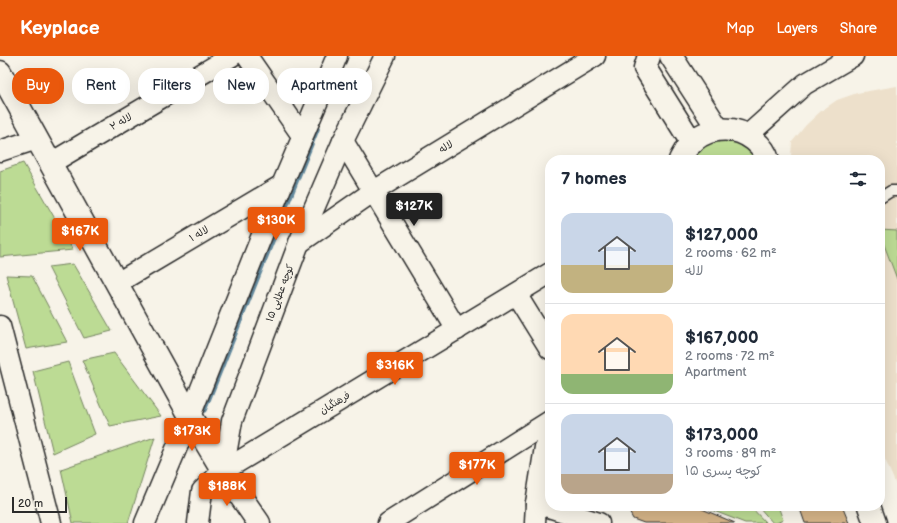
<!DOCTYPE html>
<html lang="en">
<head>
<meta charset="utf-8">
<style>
  :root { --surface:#fff; --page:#f2f2f3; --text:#1f2937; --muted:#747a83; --line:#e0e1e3; --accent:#ea580c }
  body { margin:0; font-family:"Balsamiq Sans","Playpen Sans Arabic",sans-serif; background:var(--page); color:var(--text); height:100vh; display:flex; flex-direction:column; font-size:15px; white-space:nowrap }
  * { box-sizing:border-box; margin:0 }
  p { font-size:13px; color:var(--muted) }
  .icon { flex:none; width:22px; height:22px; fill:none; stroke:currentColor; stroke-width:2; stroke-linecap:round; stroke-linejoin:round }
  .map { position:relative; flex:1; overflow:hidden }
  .side { position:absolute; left:545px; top:99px; width:340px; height:356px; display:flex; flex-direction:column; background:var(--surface); border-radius:16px; box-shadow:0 4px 16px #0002 }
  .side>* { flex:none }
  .banner { position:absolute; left:12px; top:12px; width:380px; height:36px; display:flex; gap:8px }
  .scale { position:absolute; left:12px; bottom:10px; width:55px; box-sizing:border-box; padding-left:4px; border:2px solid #2b2b2b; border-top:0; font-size:11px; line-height:14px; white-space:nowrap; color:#2b2b2b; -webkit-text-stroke:3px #f7f3e8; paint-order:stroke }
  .price { position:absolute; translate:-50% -34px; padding:0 9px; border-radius:4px; background:var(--accent); color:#fff; font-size:13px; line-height:26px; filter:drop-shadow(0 1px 2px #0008) }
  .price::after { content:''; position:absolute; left:50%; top:24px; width:12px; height:9px; margin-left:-6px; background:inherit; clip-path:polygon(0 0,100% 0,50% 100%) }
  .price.current { background:#222; color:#fff }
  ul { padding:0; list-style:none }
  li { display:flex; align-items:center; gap:12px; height:100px; padding:0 16px }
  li+li { border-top:1px solid var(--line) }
  li span { display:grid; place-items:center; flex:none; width:112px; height:80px; border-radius:12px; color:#555 }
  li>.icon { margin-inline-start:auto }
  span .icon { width:48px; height:48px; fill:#fffc; stroke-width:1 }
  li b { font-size:17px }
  h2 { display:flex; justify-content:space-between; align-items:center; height:48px; padding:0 16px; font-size:17px }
  .chip { padding:0 14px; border-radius:16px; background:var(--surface); box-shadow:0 4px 16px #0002; font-size:14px; line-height:36px }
  .chip.current { background:var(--accent); color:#fff }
  header { display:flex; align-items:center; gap:24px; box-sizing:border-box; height:56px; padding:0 20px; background:var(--accent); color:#fff }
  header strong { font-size:19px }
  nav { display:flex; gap:22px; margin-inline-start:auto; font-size:14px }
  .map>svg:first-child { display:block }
  .built { fill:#ede0cb }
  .green { fill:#bcdb94; stroke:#748360 }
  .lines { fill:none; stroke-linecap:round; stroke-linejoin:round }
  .stream { stroke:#63899d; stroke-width:5.5 }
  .building { fill:#d5b488; stroke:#2b2b2b }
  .lane-casing { stroke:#2b2b2b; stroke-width:13 }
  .street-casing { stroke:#2b2b2b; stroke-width:23 }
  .secondary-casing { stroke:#2b2b2b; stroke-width:25 }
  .lane { stroke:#f7f3e8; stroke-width:10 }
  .street { stroke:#f7f3e8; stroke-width:20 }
  .secondary { stroke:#f7f3e8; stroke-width:22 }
  .labels { text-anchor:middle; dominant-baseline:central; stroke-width:3; stroke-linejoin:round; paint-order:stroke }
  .street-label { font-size:10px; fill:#2b2b2b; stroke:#f7f3e8 }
</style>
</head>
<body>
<header>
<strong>Keyplace</strong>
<nav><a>Map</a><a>Layers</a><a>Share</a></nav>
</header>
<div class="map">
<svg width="897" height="467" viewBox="0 0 897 467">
  <rect width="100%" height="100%" fill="#f7f3e8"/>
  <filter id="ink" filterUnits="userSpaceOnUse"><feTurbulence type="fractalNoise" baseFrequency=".025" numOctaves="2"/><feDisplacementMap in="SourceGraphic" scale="8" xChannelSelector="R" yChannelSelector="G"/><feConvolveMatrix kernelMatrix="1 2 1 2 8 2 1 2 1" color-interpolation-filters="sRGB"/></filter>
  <g filter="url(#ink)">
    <!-- built -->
    <path class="built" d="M897,30V431L880,392V104H788L791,100L792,86L806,69L821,55L837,44L857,37Z"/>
    <!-- green -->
    <g class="green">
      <path d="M716,82L740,83L761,104H689L694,95Z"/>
      <path d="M23,107L73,194L0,201V115Z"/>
      <path d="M880,174L897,175V223L880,178Z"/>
      <path d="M73,208L112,275L84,282L48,211Z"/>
      <path d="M6,219L32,220L67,286L26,293Z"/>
      <path d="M114,297L161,360L110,370L82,304Z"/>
      <path d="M68,306L95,378L53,397L33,315Z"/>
      <path d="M155,381L128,467H73L61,413Z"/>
      <path d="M701,450H730L739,452L746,450H750L766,467H745Z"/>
      <path d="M758,450H778L783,464L776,467H773Z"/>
    </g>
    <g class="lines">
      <!-- stream -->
      <path class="stream" d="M204,354L317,73"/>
    </g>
    <!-- building -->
    <g class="building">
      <path d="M626,450H695L735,467H644L633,463Z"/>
      <path d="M799,450H842L849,467H805Z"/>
    </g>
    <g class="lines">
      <defs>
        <path id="lane" d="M880,142L891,135H897"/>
        <g id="street">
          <path d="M247,0L303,81"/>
          <path d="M748,79L805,28L853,0"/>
          <path d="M343,85L457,274"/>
          <path d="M0,95L37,83"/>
          <path d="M51,107L232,0"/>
          <path d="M299,187L374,135L595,0"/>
          <path d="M117,227L282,129"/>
          <path d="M516,238L550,293"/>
          <path d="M0,270L51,467"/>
          <path d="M223,415L232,365L299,187L343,85L385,0"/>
          <path d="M536,447L599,467"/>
          <path d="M145,467L190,360L282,129L337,0"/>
          <path d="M198,467L202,435L223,415L550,217"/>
          <path d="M388,467L550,365"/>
          <path d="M535,467L536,447L549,366"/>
        </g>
        <g id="secondary">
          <path d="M649,0L645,12L692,87"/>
          <path d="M671,0L718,73"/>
          <path d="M0,16L190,360L223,415L259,467"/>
          <path d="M680,104C682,100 684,97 686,93C702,71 733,67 754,84C760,89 766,96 768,104"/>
          <path d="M869,450L875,467"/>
        </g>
      </defs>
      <!-- lane casing -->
      <use href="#lane" class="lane-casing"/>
      <!-- street casing -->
      <use href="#street" class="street-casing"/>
      <!-- secondary casing -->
      <use href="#secondary" class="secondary-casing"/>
      <!-- lane -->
      <use href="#lane" class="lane"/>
      <!-- street -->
      <use href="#street" class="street"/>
      <!-- secondary -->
      <use href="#secondary" class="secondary"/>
    </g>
  </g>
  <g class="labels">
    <!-- street labels -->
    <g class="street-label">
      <text transform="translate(121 66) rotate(-30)">لاله ۲</text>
      <text transform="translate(446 91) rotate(-31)">لاله</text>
      <text transform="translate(199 178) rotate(-31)">لاله ۱</text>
      <text transform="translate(280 237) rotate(-69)">کوچه عطایی ۱۵</text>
      <text transform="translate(335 347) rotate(-31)">فرهنگیان</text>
    </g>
  </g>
</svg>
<div class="scale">20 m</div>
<b class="price current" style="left:414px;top:171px">$127K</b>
<b class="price" style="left:276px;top:185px">$130K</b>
<b class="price" style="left:80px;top:196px">$167K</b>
<b class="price" style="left:395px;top:330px">$316K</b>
<b class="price" style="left:192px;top:396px">$173K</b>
<b class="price" style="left:477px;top:430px">$177K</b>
<b class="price" style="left:227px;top:451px">$188K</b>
<div class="banner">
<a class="chip current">Buy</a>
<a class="chip">Rent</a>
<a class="chip">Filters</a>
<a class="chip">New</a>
<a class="chip">Apartment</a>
</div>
<section class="side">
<h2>7 homes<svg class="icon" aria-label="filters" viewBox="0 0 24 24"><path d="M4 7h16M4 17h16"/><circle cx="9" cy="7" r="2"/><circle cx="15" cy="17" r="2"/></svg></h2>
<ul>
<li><span style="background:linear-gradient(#c9d6e8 65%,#c2b280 0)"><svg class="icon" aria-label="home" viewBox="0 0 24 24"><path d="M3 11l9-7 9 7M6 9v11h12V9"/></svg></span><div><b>$127,000</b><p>2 rooms · 62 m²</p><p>لاله</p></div></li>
<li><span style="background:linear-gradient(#ffd9b3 75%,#8fb573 0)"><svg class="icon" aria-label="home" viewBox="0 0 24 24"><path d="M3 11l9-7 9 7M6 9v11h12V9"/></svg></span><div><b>$167,000</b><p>2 rooms · 72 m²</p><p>Apartment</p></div></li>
<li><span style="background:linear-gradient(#c9d6e8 75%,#b9a48a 0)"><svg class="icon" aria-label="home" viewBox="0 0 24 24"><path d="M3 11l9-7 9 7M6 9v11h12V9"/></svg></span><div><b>$173,000</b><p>3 rooms · 89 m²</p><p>کوچه یسری ۱۵</p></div></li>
</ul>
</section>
</div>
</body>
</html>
